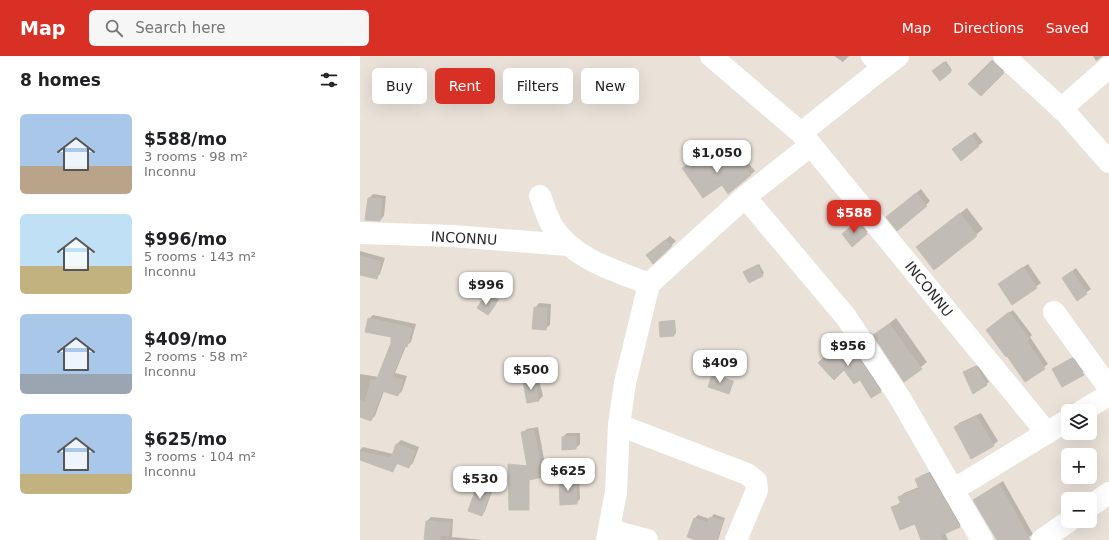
<!DOCTYPE html>
<html lang="en">
<head>
<meta charset="utf-8">
<style>
  :root { --surface:#fff; --page:#f6f6f6; --text:#202124; --muted:#757577; --accent:#d93025 }
  body { margin:0; font-family:"DejaVu Sans",sans-serif; background:var(--page); color:var(--text); height:100vh; display:flex; flex-direction:column; font-size:15px; white-space:nowrap }
  * { box-sizing:border-box; margin:0 }
  p { font-size:13px; color:var(--muted) }
  .icon { flex:none; width:22px; height:22px; fill:none; stroke:currentColor; stroke-width:2; stroke-linecap:round; stroke-linejoin:round }
  .map { position:relative; flex:1; overflow:hidden }
  .drawer { display:flex; flex-direction:column; background:var(--surface); width:360px }
  .drawer>* { flex:none }
  .top-card { position:absolute; left:12px; top:12px; width:380px; height:36px; display:flex; gap:8px }
  .controls { position:absolute; left:701px; top:348px; display:grid; gap:8px }
  .controls a { display:grid; place-items:center; width:36px; height:36px; border-radius:6px; background:var(--surface); box-shadow:0 4px 16px #0002; font-size:20px }
  .price { position:absolute; translate:-50% -34px; padding:0 9px; border-radius:8px; background:#fff; color:#222; font-size:13px; line-height:26px; filter:drop-shadow(0 1px 2px #0008) }
  .price::after { content:''; position:absolute; left:50%; top:24px; width:12px; height:9px; margin-left:-6px; background:inherit; clip-path:polygon(0 0,100% 0,50% 100%) }
  .price.on { background:var(--accent); color:#fff }
  ul { padding:0; list-style:none }
  li { display:flex; align-items:center; gap:12px; height:100px; padding:0 20px }
  li span { display:grid; place-items:center; flex:none; width:112px; height:80px; border-radius:6px; color:#555 }
  li>.icon { margin-inline-start:auto }
  span .icon { width:48px; height:48px; fill:#fffc; stroke-width:1 }
  li b { font-size:17px }
  h2 { display:flex; justify-content:space-between; align-items:center; height:48px; padding:0 20px; font-size:17px }
  .tag { padding:0 14px; border-radius:6px; background:var(--surface); box-shadow:0 4px 16px #0002; font-size:14px; line-height:36px }
  .tag.on { background:var(--accent); color:#fff }
  header { display:flex; align-items:center; gap:24px; box-sizing:border-box; height:56px; padding:0 20px; background:var(--accent); color:#fff }
  header strong { font-size:19px }
  nav { display:flex; gap:22px; margin-inline-start:auto; font-size:14px }
  .search { width:280px; height:36px; background:var(--page); display:flex; align-items:center; gap:10px; box-sizing:border-box; padding:0 14px; border-radius:6px; color:var(--muted); font-size:15px }
  main { display:flex; flex:1; min-height:0 }
  .map>svg:first-child { display:block }
  .shadow { fill:#0003 }
  .building { fill:#c2bcb6; stroke:#c5beb3 }
  .lines { fill:none; stroke-linecap:round; stroke-linejoin:round }
  .minor { stroke:#fff; stroke-width:22 }
  .labels { text-anchor:middle; dominant-baseline:central; stroke-width:4; stroke-linejoin:round; paint-order:stroke }
  .street-label { font-size:14px; fill:#282828; stroke:#fff }
</style>
</head>
<body>
<header>
<strong>Map</strong>
<div class="search"><svg class="icon" aria-label="search" viewBox="0 0 24 24"><circle cx="10" cy="10" r="6"/><path d="M15 15l6 6"/></svg>Search here</div>
<nav><a>Map</a><a>Directions</a><a>Saved</a></nav>
</header>
<main>
<section class="drawer">
<h2>8 homes<svg class="icon" aria-label="filters" viewBox="0 0 24 24"><path d="M4 7h16M4 17h16"/><circle cx="9" cy="7" r="2"/><circle cx="15" cy="17" r="2"/></svg></h2>
<ul>
<li><span style="background:linear-gradient(#a9c7e8 65%,#b9a48a 0)"><svg class="icon" aria-label="home" viewBox="0 0 24 24"><path d="M3 11l9-7 9 7M6 9v11h12V9"/></svg></span><div><b>$588/mo</b><p>3 rooms · 98 m²</p><p>Inconnu</p></div></li>
<li><span style="background:linear-gradient(#bfe0f5 65%,#c2b280 0)"><svg class="icon" aria-label="home" viewBox="0 0 24 24"><path d="M3 11l9-7 9 7M6 9v11h12V9"/></svg></span><div><b>$996/mo</b><p>5 rooms · 143 m²</p><p>Inconnu</p></div></li>
<li><span style="background:linear-gradient(#a9c7e8 75%,#9aa5b1 0)"><svg class="icon" aria-label="home" viewBox="0 0 24 24"><path d="M3 11l9-7 9 7M6 9v11h12V9"/></svg></span><div><b>$409/mo</b><p>2 rooms · 58 m²</p><p>Inconnu</p></div></li>
<li><span style="background:linear-gradient(#a9c7e8 75%,#c2b280 0)"><svg class="icon" aria-label="home" viewBox="0 0 24 24"><path d="M3 11l9-7 9 7M6 9v11h12V9"/></svg></span><div><b>$625/mo</b><p>3 rooms · 104 m²</p><p>Inconnu</p></div></li>
</ul>
</section>
<div class="map">
<svg width="749" height="484" viewBox="0 0 749 484">
  <rect width="100%" height="100%" fill="#eae2d9"/>
  <!-- shadow -->
  <g class="shadow">
    <path d="M474,0H489L483,6Z"/>
    <path d="M733,0H743L736,5Z"/>
    <path d="M637,1L647,12L621,39L610,28Z"/>
    <path d="M586,5L592,14L590,16L575,13Z"/>
    <path d="M615,76L623,86L601,103L598,89Z"/>
    <path d="M375,90L395,115L390,119L362,128L324,112L343,98L351,109Z"/>
    <path d="M561,133L570,145L566,149L532,157Z"/>
    <path d="M13,138L26,140L24,160L20,164L6,163L9,142Z"/>
    <path d="M607,152L623,173L574,213L557,191Z"/>
    <path d="M501,161L511,173L492,189L487,174Z"/>
    <path d="M310,180L316,185L293,206L292,195Z"/>
    <path d="M0,195L25,202L20,218L16,222L0,218Z"/>
    <path d="M399,208L404,217L402,219L386,214Z"/>
    <path d="M668,208L681,227L652,248L639,228Z"/>
    <path d="M716,212L731,233L717,243L703,222Z"/>
    <path d="M129,237L139,244L128,258L118,251Z"/>
    <path d="M179,247L191,248L190,269L185,273L175,252Z"/>
    <path d="M653,254L672,279L670,281L688,308L665,325L647,298L627,274Z"/>
    <path d="M13,259L56,268L51,286L46,290L35,317L47,320L42,335L38,339L24,335L15,360L11,364L0,360V318L19,321L32,287V280L9,263Z"/>
    <path d="M536,262L567,306L545,324L515,279Z"/>
    <path d="M315,264L316,277L314,279L300,266L302,265Z"/>
    <path d="M487,282L524,332L520,335L484,312L460,307Z"/>
    <path d="M717,299L727,314L702,330L693,314Z"/>
    <path d="M618,309L629,326L614,336L604,316Z"/>
    <path d="M355,318L374,325L369,337L353,320Z"/>
    <path d="M178,319L183,340L179,344L168,346L164,326L168,322Z"/>
    <path d="M621,357L638,385L633,389L595,372L599,367Z"/>
    <path d="M178,371L185,408L207,410L203,415L166,410L167,409L162,377L167,373Z"/>
    <path d="M207,377H220V388L216,392L203,393V381Z"/>
    <path d="M41,384L59,391L53,407L49,411L38,407L33,415L0,403V394L3,391L33,398L37,388Z"/>
    <path d="M574,414L603,466L599,470L585,477L588,484H562L555,467L533,451L541,446L540,441L544,437L559,431L556,424L560,420Z"/>
    <path d="M219,419L220,443L216,447L200,424L204,420Z"/>
    <path d="M643,425L673,478L665,484H638L614,444Z"/>
    <path d="M122,426L134,430L125,455L121,459L118,430Z"/>
    <path d="M354,458L365,462L358,484H339L334,463L338,459L350,463Z"/>
    <path d="M71,461L93,463L92,481L123,484H65L67,465Z"/>
  </g>
  <!-- building -->
  <g class="building">
    <path d="M632,4L644,17L621,40L608,28Z"/>
    <path d="M584,6L591,16L580,25L572,15Z"/>
    <path d="M611,79L619,90L601,105L592,93Z"/>
    <path d="M371,93L391,119L368,138L362,129L343,142L322,112L339,101L346,112Z"/>
    <path d="M556,137L567,150L537,175L526,161Z"/>
    <path d="M8,142L22,143L20,165L5,164Z"/>
    <path d="M600,157L617,180L574,214L556,191Z"/>
    <path d="M497,165L507,178L492,191L482,178Z"/>
    <path d="M305,184L312,190L293,208L286,199Z"/>
    <path d="M0,200L21,206L17,223L0,219Z"/>
    <path d="M397,209L403,220L389,227L383,216Z"/>
    <path d="M663,211L677,232L652,249L638,228Z"/>
    <path d="M712,215L727,238L717,245L702,222Z"/>
    <path d="M124,241L136,248L128,259L117,252Z"/>
    <path d="M174,251L187,252L186,274L172,273Z"/>
    <path d="M649,256L669,283L667,285L685,313L665,326L647,300L646,301L626,274Z"/>
    <path d="M8,262L52,272L47,291L44,290L32,321L43,324L38,340L22,335L11,365L0,361V344L5,346L11,324L16,325L31,287V281L5,276Z"/>
    <path d="M314,265V280L300,281L299,266Z"/>
    <path d="M529,268L562,313L544,326L513,279Z"/>
    <path d="M483,284L493,294L521,336L511,342L500,324L494,328L484,314L474,324L458,307Z"/>
    <path d="M712,302L724,319L702,331L692,313Z"/>
    <path d="M616,310L627,329L613,338L603,316Z"/>
    <path d="M352,319L373,326L369,338L348,331Z"/>
    <path d="M174,323L179,345L167,347L163,326Z"/>
    <path d="M616,360L634,390L611,403L594,371Z"/>
    <path d="M174,374L181,412L204,414V416L169,424V454H149L148,408L167,410L161,376Z"/>
    <path d="M216,380V393L202,394V381Z"/>
    <path d="M36,388L55,395L49,412L36,407L33,416L0,404V396L31,402Z"/>
    <path d="M569,418L600,471L580,480L582,484H561L555,468L540,474L531,451L541,448L538,441L559,433L555,423Z"/>
    <path d="M216,423L217,448L200,449L199,424Z"/>
    <path d="M639,428L652,451L670,484H637L613,444Z"/>
    <path d="M117,429L131,434L122,460L108,455Z"/>
    <path d="M350,461L363,465L356,484H336L327,481L334,462L348,467Z"/>
    <path d="M66,465L90,467L89,480L81,479L80,484H64Z"/>
  </g>
  <g class="lines">
    <!-- minor -->
    <g class="minor">
      <path d="M351,0L441,77L687,377"/>
      <path d="M512,0L524,11L538,0"/>
      <path d="M644,0L706,57L749,106"/>
      <path d="M701,53L749,11"/>
      <path d="M441,77L524,11"/>
      <path d="M180,140C184,150 187,162 193,171C215,204 254,214 289,228L265,327L259,369L256,436L247,484"/>
      <path d="M385,141L486,261L540,342L622,484"/>
      <path d="M0,177L93,180L208,189"/>
      <path d="M289,228L385,141L451,89"/>
      <path d="M694,256L749,332"/>
      <path d="M722,355L749,339"/>
      <path d="M259,369L387,418L396,425L397,434L376,484"/>
      <path d="M593,434L708,364"/>
      <path d="M730,450L749,437"/>
      <path d="M249,474L287,484"/>
      <path d="M682,484L709,465"/>
    </g>
  </g>
  <g class="labels">
    <!-- street labels -->
    <g class="street-label">
      <text transform="translate(104 182) rotate(3)">INCONNU</text>
      <text transform="translate(569 233) rotate(51)">INCONNU</text>
    </g>
  </g>
</svg>
<div class="controls">
<a><svg class="icon" aria-label="layers" viewBox="0 0 24 24"><path d="M12 4l9 5-9 5-9-5zM3 14l9 5 9-5"/></svg></a>
<a>+</a>
<a>−</a>
</div>
<b class="price" style="left:357px;top:118px">$1,050</b>
<b class="price on" style="left:494px;top:178px">$588</b>
<b class="price" style="left:126px;top:250px">$996</b>
<b class="price" style="left:488px;top:311px">$956</b>
<b class="price" style="left:360px;top:328px">$409</b>
<b class="price" style="left:171px;top:335px">$500</b>
<b class="price" style="left:208px;top:436px">$625</b>
<b class="price" style="left:120px;top:444px">$530</b>
<div class="top-card">
<a class="tag">Buy</a>
<a class="tag on">Rent</a>
<a class="tag">Filters</a>
<a class="tag">New</a>
</div>
</div>
</main>
</body>
</html>
